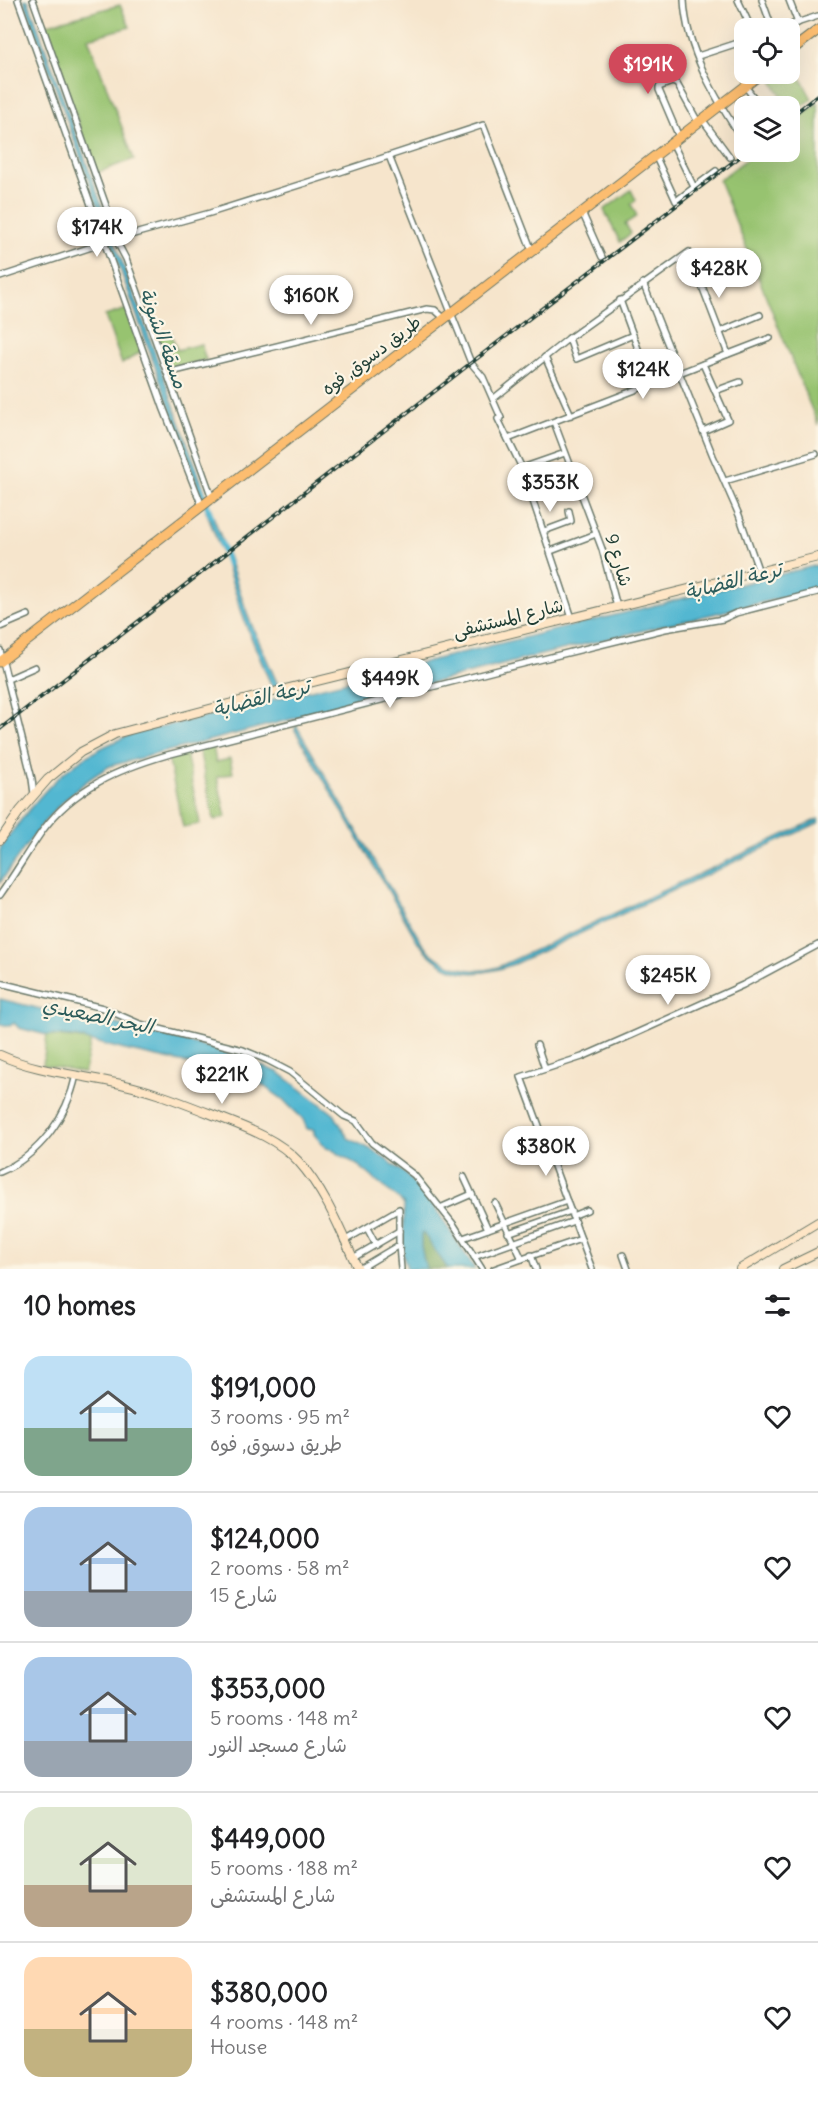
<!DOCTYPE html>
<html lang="en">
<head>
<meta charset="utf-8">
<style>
  :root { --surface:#fff; --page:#f2f2f2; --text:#202124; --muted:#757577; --line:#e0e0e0; --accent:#d1495b }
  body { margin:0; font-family:Delius,"Playpen Sans Arabic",sans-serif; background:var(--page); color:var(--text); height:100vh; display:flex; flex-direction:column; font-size:22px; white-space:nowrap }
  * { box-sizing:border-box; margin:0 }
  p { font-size:20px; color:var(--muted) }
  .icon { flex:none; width:33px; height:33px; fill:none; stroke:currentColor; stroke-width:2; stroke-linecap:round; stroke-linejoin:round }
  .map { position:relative; height:1269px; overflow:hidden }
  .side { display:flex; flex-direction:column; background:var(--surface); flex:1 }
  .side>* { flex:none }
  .buttons { position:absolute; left:734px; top:18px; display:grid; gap:12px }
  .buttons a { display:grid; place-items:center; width:66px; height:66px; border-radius:12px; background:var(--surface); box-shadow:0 6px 24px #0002; font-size:30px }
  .price { position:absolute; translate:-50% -51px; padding:0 14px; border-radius:21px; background:#fff; color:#222; font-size:20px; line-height:39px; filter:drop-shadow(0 2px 3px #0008) }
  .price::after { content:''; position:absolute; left:50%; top:36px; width:18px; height:14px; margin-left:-9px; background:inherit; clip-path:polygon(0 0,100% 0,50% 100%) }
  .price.selected { background:var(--accent); color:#fff }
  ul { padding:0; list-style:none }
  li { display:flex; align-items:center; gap:18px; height:150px; padding:0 24px }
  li+li { border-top:2px solid var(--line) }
  li span { display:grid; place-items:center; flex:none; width:168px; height:120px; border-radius:18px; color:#555 }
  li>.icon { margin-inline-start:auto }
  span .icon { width:72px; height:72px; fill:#fffc; stroke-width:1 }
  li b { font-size:26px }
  h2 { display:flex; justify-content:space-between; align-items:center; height:72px; padding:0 24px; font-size:26px }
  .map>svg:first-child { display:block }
  .green { fill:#97c370; stroke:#5b8052; stroke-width:1.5 }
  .forest { fill:#79a962; stroke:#4c734b; stroke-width:1.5 }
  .water { fill:#52b7d1; stroke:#387a82; stroke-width:1.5 }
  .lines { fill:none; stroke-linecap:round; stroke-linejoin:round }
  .canal { stroke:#52b7d1; stroke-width:6 }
  .minor-casing { stroke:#6a7869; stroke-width:8 }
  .secondary-casing { stroke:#6a7869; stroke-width:10 }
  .primary-casing { stroke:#6a7869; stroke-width:11 }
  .minor { stroke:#fff; stroke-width:5 }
  .secondary { stroke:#fee5c5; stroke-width:8 }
  .primary { stroke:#fcbd6f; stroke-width:9 }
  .rail-casing { stroke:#1f3d34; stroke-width:4 }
  .rail { stroke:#fcf5e5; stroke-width:1.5; stroke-dasharray:4.5; stroke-linecap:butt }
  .labels { text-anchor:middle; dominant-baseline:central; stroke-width:4.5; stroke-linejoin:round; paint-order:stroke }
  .street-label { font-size:18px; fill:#1f3d34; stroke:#fcf5e5 }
  .water-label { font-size:20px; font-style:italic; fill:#2c5c5b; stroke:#fcf5e5 }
</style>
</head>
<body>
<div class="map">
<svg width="818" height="1269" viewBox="0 0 818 1269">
  <rect width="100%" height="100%" fill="#fcf5e5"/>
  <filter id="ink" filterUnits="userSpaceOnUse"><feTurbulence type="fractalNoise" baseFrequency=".0167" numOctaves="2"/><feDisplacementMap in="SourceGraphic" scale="12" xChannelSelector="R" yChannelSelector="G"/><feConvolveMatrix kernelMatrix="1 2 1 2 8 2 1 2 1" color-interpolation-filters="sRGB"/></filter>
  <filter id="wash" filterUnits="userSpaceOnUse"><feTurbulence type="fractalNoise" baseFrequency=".008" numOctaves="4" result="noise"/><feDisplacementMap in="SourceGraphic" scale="24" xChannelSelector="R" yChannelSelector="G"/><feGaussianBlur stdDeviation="1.35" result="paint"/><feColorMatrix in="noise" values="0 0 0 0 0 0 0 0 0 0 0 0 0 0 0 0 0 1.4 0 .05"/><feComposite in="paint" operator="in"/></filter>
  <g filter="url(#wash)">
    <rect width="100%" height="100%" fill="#f6e5cc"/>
    <!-- green -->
    <g class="green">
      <path d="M120,5L130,27L88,38L134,159L96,173L44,25Z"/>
      <path d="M791,60L812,99L798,109L795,106L789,110V106H765L781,95L769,76L772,74H789V61Z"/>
      <path d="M818,103V425L719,180L756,152H789V125Z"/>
      <path d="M631,190L636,200L631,204L637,216L625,224L631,233L620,242L604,210Z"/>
      <path d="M127,309L142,351L122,364L105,316Z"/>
      <path d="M170,331L177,350L201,344L206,360L167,369L156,335Z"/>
      <path d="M213,746L216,762L230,759L233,773L217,777L226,817L214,820L199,749Z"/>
      <path d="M186,753L200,824L183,827L168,757Z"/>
      <path d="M47,1035L91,1040L84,1073L43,1065Z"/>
    </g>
    <!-- forest -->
    <path class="forest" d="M423,1233L426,1234L448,1269H426L421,1247V1234Z"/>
    <!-- water -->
    <g class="water">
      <path d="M24,0H28L205,492L201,495Z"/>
      <path d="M210,508L225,548L221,551L206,510Z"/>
      <path d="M228,556L249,619L278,685L272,687L246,625L226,563L225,558Z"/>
      <path d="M818,565V587L789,596L540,655L110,766C60,794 31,837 0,883C0,873 0,861 0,851C1,842 13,831 18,824C53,777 78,755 133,734Z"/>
      <path d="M296,725L423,945C441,966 472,976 498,967L818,819V823L514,964C475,979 445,977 418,942L295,730Z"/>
      <path d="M0,999L45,1010L48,1006L58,1009L60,1012L77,1020L112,1023L215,1049L278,1072L334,1114L348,1138L376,1152L407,1175L436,1209L475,1269H448L423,1233L421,1235V1247L426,1269H407L403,1254L404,1205L401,1201L359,1166L331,1149L326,1148L314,1134V1130L307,1129L303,1119L281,1098L251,1077L125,1050L75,1037L47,1035L19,1028L14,1023L10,1026L0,1024Z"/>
    </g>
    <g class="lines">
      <!-- canal -->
      <g class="canal">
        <path d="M200,486L211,516"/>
        <path d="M221,543L228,564"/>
      </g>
    </g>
  </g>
  <g filter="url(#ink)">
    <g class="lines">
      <defs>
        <g id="minor">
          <path d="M18,0L163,407L202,506"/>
          <path d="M33,0L114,228L117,242L126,259L212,498"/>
          <path d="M684,0C686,50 717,101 744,142"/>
          <path d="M738,0L751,28"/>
          <path d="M762,0L772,28"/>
          <path d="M789,0L798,23"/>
          <path d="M781,28L818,16"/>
          <path d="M698,56L744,41"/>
          <path d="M745,86L760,106"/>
          <path d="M702,119L730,157"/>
          <path d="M679,137L659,90V87L672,82L677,84L698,122"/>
          <path d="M672,142L694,187"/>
          <path d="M655,155L676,201L716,171"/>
          <path d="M389,156L471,363L483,377L501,418"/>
          <path d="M582,212L602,257"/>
          <path d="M0,277L116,239L210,213L340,172L483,125L532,251"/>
          <path d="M643,283L713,456L739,515L759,572"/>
          <path d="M700,284L741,267"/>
          <path d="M620,300L651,384"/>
          <path d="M719,332L760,315"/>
          <path d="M569,338L576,359L633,335"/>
          <path d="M545,357L571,415"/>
          <path d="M703,364L728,420L703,431"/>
          <path d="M167,373L427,309L435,310L445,319"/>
          <path d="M715,391L740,382"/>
          <path d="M493,399L569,338L689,252L728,354"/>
          <path d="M498,419L522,468L572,618"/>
          <path d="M554,422L602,549L617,607"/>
          <path d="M508,439L770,338"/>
          <path d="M522,468L565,453"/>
          <path d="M725,481L816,454"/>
          <path d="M530,490L574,474"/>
          <path d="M544,531L571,521L569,511"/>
          <path d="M551,551L596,534"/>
          <path d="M0,627L28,615"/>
          <path d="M0,650L32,779L34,794"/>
          <path d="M8,679L35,667"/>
          <path d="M0,895C15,874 28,851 43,830C74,788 119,769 167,755L506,668L665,629L723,619L736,613L818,592"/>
          <path d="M0,983L103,1008L140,1024L243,1050L267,1060L290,1072L344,1116L356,1121L372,1143L414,1175L454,1225L482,1269"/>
          <path d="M537,1045L545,1069"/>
          <path d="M0,1172C40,1155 67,1117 76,1075"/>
          <path d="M464,1177L488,1229"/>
          <path d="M495,1203L522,1259L581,1239"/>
          <path d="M440,1208L472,1194"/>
          <path d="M572,1216L587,1210"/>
          <path d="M367,1228L376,1245"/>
          <path d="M508,1233L571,1211"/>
          <path d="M463,1238L567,1201"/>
          <path d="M344,1241L399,1209V1245L401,1269"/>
          <path d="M531,1255L536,1269"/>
          <path d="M623,1255L628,1269"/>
          <path d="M474,1257L574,1221"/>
          <path d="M353,1258L399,1231"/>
          <path d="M359,1269L399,1245"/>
          <path d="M494,1269L522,1259"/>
          <path d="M592,1269L521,1077L582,1057L632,1035L743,985L818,945"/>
        </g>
        <g id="secondary">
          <path d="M0,840L20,811L48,779L81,752L115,734L285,689L818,557"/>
          <path d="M0,1055C35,1071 73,1074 111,1082C145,1088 178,1101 211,1114C241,1126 276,1137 298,1161C326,1192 341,1232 358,1269"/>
          <path d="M740,1269L818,1222"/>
          <path d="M783,1269L818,1252"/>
        </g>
        <g id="primary">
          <path d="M789,52L818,30"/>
          <path d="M0,662L761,74"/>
        </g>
      </defs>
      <!-- minor casing -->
      <use href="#minor" class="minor-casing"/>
      <!-- secondary casing -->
      <use href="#secondary" class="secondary-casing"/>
      <!-- primary casing -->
      <use href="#primary" class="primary-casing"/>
      <!-- minor -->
      <use href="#minor" class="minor"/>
      <!-- secondary -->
      <use href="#secondary" class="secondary"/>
      <!-- primary -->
      <use href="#primary" class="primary"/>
      <defs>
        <g id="rail">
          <path d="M789,118L818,95"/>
          <path d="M0,729L471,363L746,152"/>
        </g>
      </defs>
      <!-- rail casing -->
      <use href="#rail" class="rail-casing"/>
      <!-- rail -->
      <use href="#rail" class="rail"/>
    </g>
  </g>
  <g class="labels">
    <!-- street labels -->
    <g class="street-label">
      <text transform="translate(371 355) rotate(-37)">طريق دسوق, فوه</text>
      <text transform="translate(619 560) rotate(73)">شارع 9</text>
      <text transform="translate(508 618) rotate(-14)">شارع المستشفى</text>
    </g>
    <!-- water labels -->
    <g class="water-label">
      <text transform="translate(164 338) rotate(70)">مسقة الشونة</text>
      <text transform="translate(733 580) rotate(-14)">ترعة القضابة</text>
      <text transform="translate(261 697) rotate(-14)">ترعة القضابة</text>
      <text transform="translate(98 1015) rotate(12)">البحر الصعيدي</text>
    </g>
  </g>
</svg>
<div class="buttons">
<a><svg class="icon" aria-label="locate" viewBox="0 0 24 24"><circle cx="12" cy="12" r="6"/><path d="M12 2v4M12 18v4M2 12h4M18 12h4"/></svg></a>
<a><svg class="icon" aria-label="layers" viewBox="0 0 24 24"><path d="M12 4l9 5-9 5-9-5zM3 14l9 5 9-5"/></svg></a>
</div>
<b class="price selected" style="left:648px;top:95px">$191K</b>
<b class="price" style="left:97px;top:258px">$174K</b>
<b class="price" style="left:719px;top:299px">$428K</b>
<b class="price" style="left:311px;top:326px">$160K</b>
<b class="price" style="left:643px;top:400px">$124K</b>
<b class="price" style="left:550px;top:513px">$353K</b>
<b class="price" style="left:390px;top:709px">$449K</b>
<b class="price" style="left:668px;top:1006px">$245K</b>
<b class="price" style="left:222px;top:1105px">$221K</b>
<b class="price" style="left:546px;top:1177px">$380K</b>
</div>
<section class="side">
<h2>10 homes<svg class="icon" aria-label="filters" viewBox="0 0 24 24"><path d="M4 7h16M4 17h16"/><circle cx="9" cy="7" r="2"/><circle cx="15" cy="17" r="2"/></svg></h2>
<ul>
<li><span style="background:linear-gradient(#bfe0f5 60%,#7fa58c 0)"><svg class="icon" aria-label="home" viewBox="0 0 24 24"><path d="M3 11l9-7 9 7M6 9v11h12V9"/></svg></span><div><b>$191,000</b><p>3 rooms · 95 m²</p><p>طريق دسوق, فوه</p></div><svg class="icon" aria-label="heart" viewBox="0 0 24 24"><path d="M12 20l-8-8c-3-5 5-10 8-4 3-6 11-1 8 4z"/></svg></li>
<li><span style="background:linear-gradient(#a9c7e8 70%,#9aa5b1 0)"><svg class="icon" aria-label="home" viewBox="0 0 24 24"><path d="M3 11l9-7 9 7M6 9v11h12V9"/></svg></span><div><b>$124,000</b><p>2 rooms · 58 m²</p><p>شارع 15</p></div><svg class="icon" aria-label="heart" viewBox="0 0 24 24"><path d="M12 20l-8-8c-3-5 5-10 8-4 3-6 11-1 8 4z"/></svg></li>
<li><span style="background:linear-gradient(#a9c7e8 70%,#9aa5b1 0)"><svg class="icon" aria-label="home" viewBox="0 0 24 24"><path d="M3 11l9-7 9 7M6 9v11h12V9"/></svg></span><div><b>$353,000</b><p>5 rooms · 148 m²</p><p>شارع مسجد النور</p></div><svg class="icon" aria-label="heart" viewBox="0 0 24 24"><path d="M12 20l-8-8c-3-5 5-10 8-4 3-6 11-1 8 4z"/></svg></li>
<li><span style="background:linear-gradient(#dfe7d0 65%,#b9a48a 0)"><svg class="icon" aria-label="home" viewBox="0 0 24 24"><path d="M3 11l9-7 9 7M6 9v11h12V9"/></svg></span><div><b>$449,000</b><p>5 rooms · 188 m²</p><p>شارع المستشفى</p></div><svg class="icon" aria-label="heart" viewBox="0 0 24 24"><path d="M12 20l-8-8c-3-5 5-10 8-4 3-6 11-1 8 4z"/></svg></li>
<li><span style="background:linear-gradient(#ffd9b3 60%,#c2b280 0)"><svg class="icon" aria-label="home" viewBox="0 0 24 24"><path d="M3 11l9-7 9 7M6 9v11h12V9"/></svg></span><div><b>$380,000</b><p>4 rooms · 148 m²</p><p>House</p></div><svg class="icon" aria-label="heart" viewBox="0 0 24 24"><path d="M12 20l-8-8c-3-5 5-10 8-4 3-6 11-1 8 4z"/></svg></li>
</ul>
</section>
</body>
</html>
